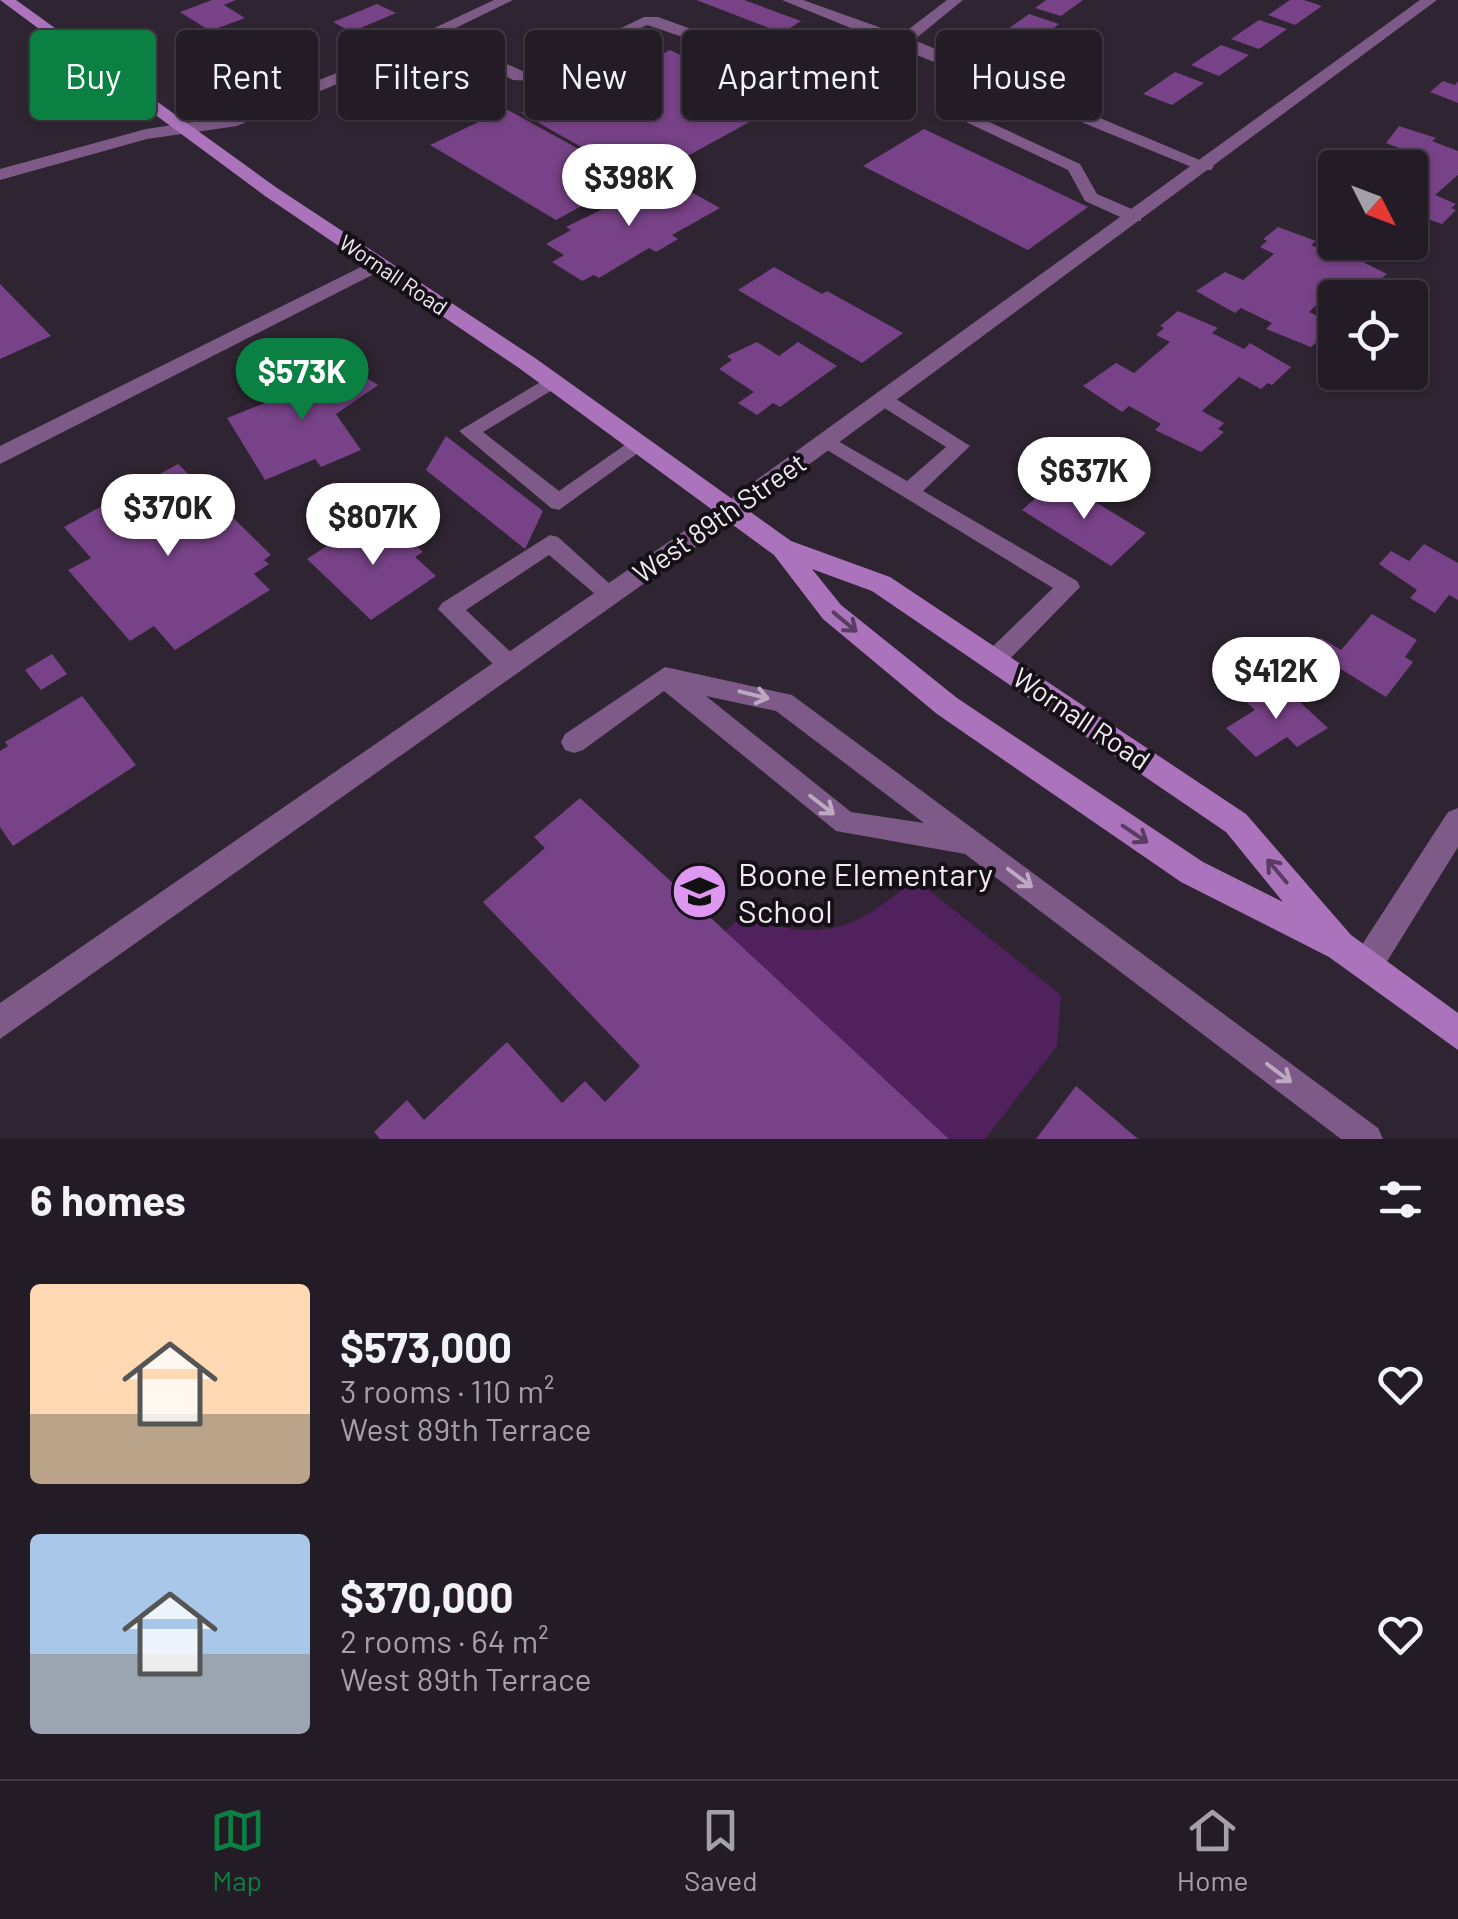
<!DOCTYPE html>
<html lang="en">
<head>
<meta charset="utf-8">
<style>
  :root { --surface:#231c26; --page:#2b252e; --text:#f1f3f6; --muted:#a3a1a7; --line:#403a43; --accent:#0b8043 }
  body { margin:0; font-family:Barlow,sans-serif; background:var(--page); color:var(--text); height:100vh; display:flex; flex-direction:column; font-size:38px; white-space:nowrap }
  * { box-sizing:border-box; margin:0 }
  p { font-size:32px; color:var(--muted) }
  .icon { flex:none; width:55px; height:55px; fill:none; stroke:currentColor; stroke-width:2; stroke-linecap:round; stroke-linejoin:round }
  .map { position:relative; height:1139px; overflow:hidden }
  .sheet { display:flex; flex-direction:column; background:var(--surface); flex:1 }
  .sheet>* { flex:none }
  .banner { position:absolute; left:30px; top:30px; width:1400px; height:90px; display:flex; gap:20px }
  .needle { width:65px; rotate:132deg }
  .fabs { position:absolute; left:1318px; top:150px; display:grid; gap:20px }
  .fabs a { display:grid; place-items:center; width:110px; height:110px; border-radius:10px; background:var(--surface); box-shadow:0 2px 8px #0004,0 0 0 2px var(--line); font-size:50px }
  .price { position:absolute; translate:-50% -85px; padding:0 22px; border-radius:35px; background:#fff; color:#222; font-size:32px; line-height:65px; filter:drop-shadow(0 2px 5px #0008) }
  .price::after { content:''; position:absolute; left:50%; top:60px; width:30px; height:22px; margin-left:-15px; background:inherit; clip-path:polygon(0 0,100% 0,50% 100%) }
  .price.selected { background:var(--accent); color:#fff }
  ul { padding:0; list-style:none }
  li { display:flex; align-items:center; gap:30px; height:250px; padding:0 30px }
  li span { display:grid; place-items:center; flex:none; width:280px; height:200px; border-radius:10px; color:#555 }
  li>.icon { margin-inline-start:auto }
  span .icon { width:120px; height:120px; fill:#fffc; stroke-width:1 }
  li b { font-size:42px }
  h2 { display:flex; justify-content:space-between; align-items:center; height:120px; padding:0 30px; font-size:42px }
  .pill { padding:0 35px; border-radius:10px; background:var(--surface); box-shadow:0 2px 8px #0004,0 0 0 2px var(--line); font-size:35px; line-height:90px }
  .pill.selected { background:var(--accent); color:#fff }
  .dock { display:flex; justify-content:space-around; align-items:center; height:140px; border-top:2px solid var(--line); background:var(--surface); font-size:28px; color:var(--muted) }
  .dock a { display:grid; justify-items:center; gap:5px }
  .dock .selected { color:var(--accent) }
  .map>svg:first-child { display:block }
  .green { fill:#50215d }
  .building { fill:#774287 }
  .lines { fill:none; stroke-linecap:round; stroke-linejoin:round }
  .service { fill:#7d5a87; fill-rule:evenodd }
  .minor { fill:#7d5a87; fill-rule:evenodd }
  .tertiary { fill:#7d5a87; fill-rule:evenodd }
  .secondary { fill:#ac73bd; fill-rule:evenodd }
  .oneway { stroke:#593d61 }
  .oneway2 { stroke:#bda9c2 }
  .labels { text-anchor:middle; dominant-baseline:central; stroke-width:8; stroke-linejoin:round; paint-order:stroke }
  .far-street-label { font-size:22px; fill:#f1eaf3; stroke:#151016 }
  .street-label { font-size:28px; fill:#f1eaf3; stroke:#151016 }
  .near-poi-label { font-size:32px; fill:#f1eaf3; stroke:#151016; text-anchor:start }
</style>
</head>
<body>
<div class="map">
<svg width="1458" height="1139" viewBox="0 0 1458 1139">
  <rect width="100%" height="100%" fill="#2f2532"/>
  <!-- green -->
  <path class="green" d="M907,886L925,887L1061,995L1057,1046L985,1139H949L725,931L741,918C819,937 843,938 907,886Z"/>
  <!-- building -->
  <g class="building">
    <path d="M212,0H236L224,5L245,18L210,31L180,12Z"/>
    <path d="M696,0H744L801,21L782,33Z"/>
    <path d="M1046,0H1083L1061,16L1035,8Z"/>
    <path d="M1290,0H1304L1322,6L1295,25L1268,15Z"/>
    <path d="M377,4L396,13L351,32L333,22Z"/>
    <path d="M1029,14L1059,24L1025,49L994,39Z"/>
    <path d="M1259,20L1287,29L1259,49L1231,39Z"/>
    <path d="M262,31L289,48L296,45L304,50L265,66L231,44Z"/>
    <path d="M1221,45L1249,55L1219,76L1191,65Z"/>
    <path d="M670,50L695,62L681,69L733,94L739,90L775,108L642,181L521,113L648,52L657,57Z"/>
    <path d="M1175,72L1204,83L1172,105L1143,94Z"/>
    <path d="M1443,81L1455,85L1458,81V103L1430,92Z"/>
    <path d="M835,85L862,98L849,105L854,108L831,120L799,104Z"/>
    <path d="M506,109L584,152L631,179L556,220L430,145Z"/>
    <path d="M1399,126L1436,138L1432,141L1458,151V175L1435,195L1456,204L1451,208L1456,210L1442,224L1410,213V168H1376L1399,148L1386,143Z"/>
    <path d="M924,129L1088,207L1028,250L863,166Z"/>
    <path d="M666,178L720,208L672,235L678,239L656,252L649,248L599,278L594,275L582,281L552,262L564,255L546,244L571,230L566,227Z"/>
    <path d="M1278,227L1316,241L1311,245L1342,259L1347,254L1387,274L1361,294L1339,284L1309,312L1330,322L1325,327L1330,330L1311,347L1266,329L1272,323L1241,308L1235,313L1196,291L1225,272L1243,280L1274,254L1260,247L1267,241L1263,239Z"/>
    <path d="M774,267L822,294L827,291L903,333L862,363L738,290Z"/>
    <path d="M0,284L51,336L0,359Z"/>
    <path d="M1178,311L1218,328L1212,333L1244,349L1250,343L1291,367L1272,385L1268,383L1261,389L1239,377L1202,411L1224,423L1218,429L1224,432L1201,452L1155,430L1161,424L1129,406L1122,412L1083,386L1116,363L1134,373L1170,342L1156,335L1164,328L1160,326Z"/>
    <path d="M757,342L779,356L798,342L837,366L780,407L773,403L757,415L738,403L754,392L719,369L732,360L727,356Z"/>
    <path d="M345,365L378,385L336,414L361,450L321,467L315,459L265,480L227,418L265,403L262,399Z"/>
    <path d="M446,436L543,511L525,549L426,470Z"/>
    <path d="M178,464L271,555L264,560L269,564L254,574L270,590L175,650L154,626L130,641L68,570L91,558L64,527Z"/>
    <path d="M1058,479L1146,533L1111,566L1022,510Z"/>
    <path d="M368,519L389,538L399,531L423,552L415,557L436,576L371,620L307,559Z"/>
    <path d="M1424,544L1458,563V600L1449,595L1435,613L1410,598L1417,590L1379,564L1391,551L1409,561Z"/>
    <path d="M1372,614L1417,640L1405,657L1413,662L1386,697L1310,650L1321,638L1341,650Z"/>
    <path d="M52,654L67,674L41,690L25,670Z"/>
    <path d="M1279,683L1328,728L1297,747L1287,737L1256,757L1226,728L1255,710L1247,703Z"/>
    <path d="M82,696L136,765L13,846L0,827V751L8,746L5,742Z"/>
    <path d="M580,798L725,931L949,1139H380L374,1132L407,1100L424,1120L507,1042L562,1103L585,1081L605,1102L640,1066L483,902L545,848L534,837Z"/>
    <path d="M1076,1086L1138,1139H1036Z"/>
  </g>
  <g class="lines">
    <!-- service -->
    <g class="service">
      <path d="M644,17H658L782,62H798L860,24L872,27L806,69L780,70L647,25L530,81L513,80L425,36L437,33L527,73Z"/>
      <path d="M987,75L999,78L961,104V109L1080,164L1097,194L1141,213V221H1129L1085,201L1068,170L949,114L948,99Z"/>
      <path d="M552,375L562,381L559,386L483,432L559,491L632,440L639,438L649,445L559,510L551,508L459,431Z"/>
      <path d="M885,392L970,446L923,491L1077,581L1080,587L1003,666L995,669L987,666L983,659L987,652L1053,588L814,442L824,435L831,437L907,481L946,447L878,404L875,399Z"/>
      <path d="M550,535L558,537L621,594L618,600H602L549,555L466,610L517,658L521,665L517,672L509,675L501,672L438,609L442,603Z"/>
      <path d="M665,667L792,695L1378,1128L1383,1139H1341L965,854L836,831L664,691L583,750L574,753L565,750L561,742L565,734ZM706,696L776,711L924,823L851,812Z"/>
    </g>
    <!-- minor -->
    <g class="minor">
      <path d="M494,0H513L361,74L237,126L147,139L0,180V169L146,129L227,117L349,68Z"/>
      <path d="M782,0H803L901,35L947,0H963L914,40L1214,166L1211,170H1199Z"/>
      <path d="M379,258L389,264L386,268L0,464V446Z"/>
      <path d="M1458,808V847L1378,976L1367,981L1356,976L1351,965L1356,954L1448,812Z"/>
    </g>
    <!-- tertiary -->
    <path class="tertiary" d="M1420,0H1437L738,517L0,1039V1003L722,505Z"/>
    <!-- secondary -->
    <path class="secondary" d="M0,0H16L277,188L535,358L791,541L890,577L1246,814L1351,935L1458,1013V1050L1329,957L1181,882L937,714L823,619L774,555L519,368L265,196ZM812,569L872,591L1226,832L1283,902L1203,862L957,698L841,605Z"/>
  </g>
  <!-- one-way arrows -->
  <defs><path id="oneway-shaft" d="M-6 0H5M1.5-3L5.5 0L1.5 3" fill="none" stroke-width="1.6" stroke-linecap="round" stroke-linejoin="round" transform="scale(2.5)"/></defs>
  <g class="oneway">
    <use href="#oneway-shaft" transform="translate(845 622) rotate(40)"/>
    <use href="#oneway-shaft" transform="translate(1135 834) rotate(34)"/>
    <use href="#oneway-shaft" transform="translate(1277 871) rotate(-130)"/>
  </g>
  <g class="oneway2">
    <use href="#oneway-shaft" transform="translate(754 695) rotate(14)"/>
    <use href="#oneway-shaft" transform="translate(822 805) rotate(38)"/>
    <use href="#oneway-shaft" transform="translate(1020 878) rotate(37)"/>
    <use href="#oneway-shaft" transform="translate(1279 1073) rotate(37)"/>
  </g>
  <!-- icons -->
  <defs>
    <symbol id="school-disc" viewBox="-11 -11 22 22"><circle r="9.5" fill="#de98f2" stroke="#151016"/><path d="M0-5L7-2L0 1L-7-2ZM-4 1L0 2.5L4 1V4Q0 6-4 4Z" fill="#111"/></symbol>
  </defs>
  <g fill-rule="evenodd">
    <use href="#school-disc" x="668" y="860" width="63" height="63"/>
  </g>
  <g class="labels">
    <!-- far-street labels -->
    <g class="far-street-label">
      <text transform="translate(394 274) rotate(34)">Wornall Road</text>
    </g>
    <!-- street labels -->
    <g class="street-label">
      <text transform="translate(719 517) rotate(-35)">West 89th Street</text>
      <text transform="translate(1082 718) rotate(34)">Wornall Road</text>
    </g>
    <!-- near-poi labels -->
    <g class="near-poi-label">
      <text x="738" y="873">Boone Elementary<tspan x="738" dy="37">School</tspan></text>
    </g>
  </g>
</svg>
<div class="fabs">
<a><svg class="needle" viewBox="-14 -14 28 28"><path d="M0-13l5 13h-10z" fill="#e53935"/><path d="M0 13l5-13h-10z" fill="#a3a1a7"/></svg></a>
<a><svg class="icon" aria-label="locate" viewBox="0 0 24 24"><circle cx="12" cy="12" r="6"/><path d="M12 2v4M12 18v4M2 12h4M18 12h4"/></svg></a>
</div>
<b class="price" style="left:629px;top:229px">$398K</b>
<b class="price selected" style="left:302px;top:423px">$573K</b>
<b class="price" style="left:1084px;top:522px">$637K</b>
<b class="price" style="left:168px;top:559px">$370K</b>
<b class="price" style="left:373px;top:568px">$807K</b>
<b class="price" style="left:1276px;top:722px">$412K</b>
<div class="banner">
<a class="pill selected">Buy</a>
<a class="pill">Rent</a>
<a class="pill">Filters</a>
<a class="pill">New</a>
<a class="pill">Apartment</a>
<a class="pill">House</a>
</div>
</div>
<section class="sheet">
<h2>6 homes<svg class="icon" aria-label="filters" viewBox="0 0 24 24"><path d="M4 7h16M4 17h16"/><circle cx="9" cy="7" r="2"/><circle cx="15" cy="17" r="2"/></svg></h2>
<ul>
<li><span style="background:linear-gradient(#ffd9b3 65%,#b9a48a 0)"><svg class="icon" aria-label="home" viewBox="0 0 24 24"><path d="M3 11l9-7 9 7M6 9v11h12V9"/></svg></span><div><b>$573,000</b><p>3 rooms · 110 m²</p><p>West 89th Terrace</p></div><svg class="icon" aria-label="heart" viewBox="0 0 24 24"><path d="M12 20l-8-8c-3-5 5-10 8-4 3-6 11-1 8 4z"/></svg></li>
<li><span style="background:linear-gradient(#a9c7e8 60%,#9aa5b1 0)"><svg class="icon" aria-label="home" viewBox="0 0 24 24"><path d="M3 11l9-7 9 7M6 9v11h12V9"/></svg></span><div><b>$370,000</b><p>2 rooms · 64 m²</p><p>West 89th Terrace</p></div><svg class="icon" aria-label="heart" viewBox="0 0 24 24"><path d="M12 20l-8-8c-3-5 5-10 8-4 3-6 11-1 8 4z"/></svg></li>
</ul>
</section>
<nav class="dock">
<a class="selected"><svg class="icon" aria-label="map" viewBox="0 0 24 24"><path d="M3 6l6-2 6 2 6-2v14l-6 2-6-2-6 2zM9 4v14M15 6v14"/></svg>Map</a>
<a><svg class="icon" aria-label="saved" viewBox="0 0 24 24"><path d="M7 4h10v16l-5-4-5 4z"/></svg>Saved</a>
<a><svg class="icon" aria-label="home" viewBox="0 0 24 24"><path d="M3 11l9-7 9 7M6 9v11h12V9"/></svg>Home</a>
</nav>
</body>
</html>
